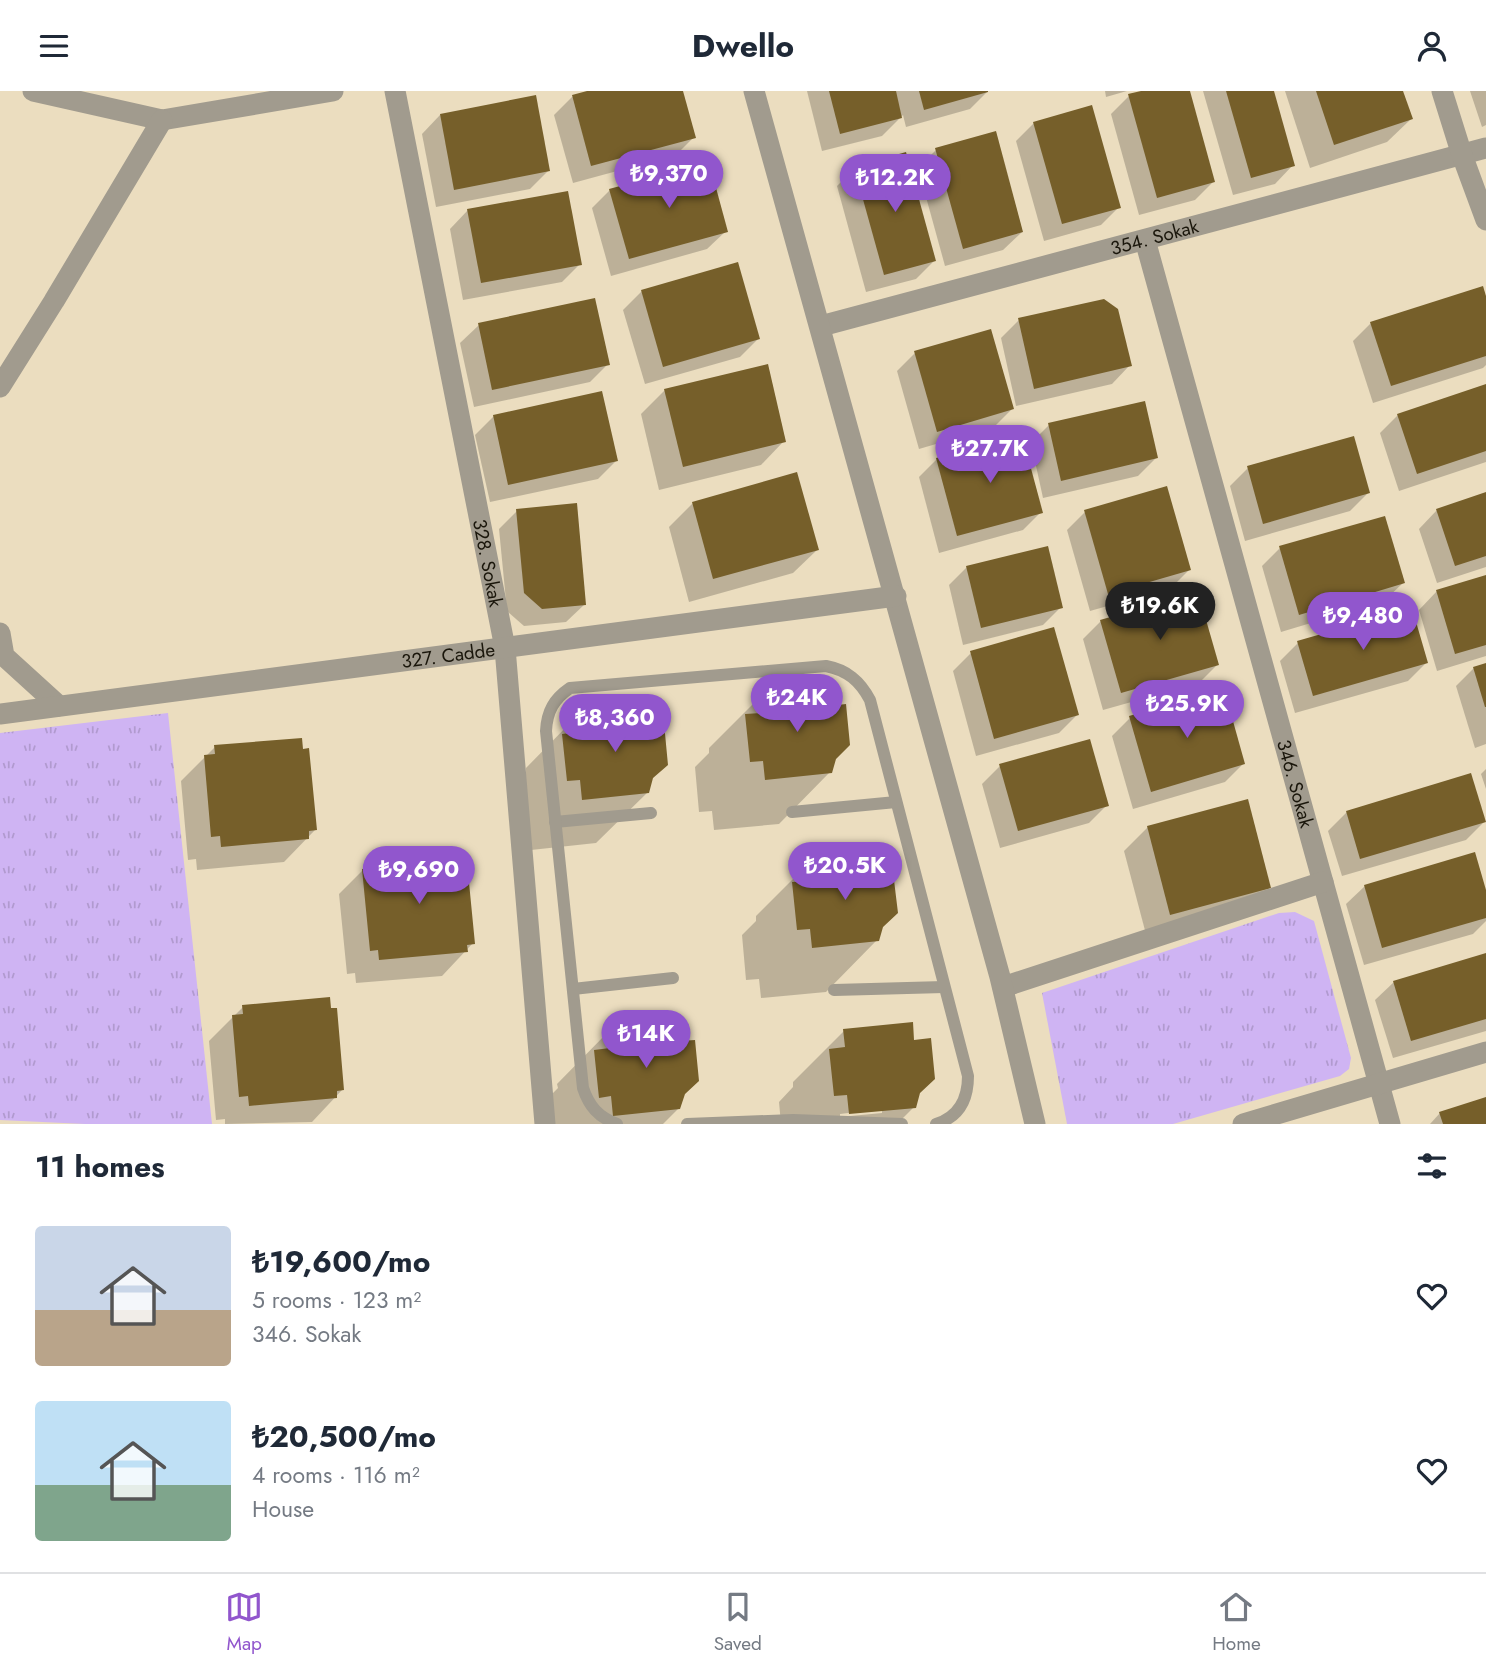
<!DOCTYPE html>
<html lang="en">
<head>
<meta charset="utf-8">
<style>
  :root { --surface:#fff; --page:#f2f2f3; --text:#1f2937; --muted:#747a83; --line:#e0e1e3; --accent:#9156cd }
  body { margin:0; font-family:Jost,sans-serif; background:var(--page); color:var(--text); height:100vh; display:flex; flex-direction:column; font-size:26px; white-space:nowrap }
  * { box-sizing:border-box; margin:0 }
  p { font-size:23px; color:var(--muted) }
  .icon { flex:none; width:38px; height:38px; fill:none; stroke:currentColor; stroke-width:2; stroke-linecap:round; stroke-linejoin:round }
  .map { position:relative; height:1033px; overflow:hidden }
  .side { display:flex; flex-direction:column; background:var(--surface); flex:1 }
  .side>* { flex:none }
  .price { position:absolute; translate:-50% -60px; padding:0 16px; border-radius:24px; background:var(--accent); color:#fff; font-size:23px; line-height:46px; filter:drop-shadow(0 2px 4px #0008) }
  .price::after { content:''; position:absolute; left:50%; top:42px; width:21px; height:16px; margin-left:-10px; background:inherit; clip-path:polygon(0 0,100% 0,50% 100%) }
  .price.on { background:#222; color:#fff }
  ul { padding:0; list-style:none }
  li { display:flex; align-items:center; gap:21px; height:175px; padding:0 35px }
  li span { display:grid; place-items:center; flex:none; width:196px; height:140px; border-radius:7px; color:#555 }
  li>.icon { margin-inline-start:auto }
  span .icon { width:84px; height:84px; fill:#fffc; stroke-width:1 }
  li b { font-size:30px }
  h2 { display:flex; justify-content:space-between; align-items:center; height:84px; padding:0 35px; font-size:30px }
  header { display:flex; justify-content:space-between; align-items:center; height:91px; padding:0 35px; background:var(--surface); font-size:32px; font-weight:700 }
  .dock { display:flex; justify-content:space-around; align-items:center; height:98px; border-top:2px solid var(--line); background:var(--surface); font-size:19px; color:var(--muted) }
  .dock a { display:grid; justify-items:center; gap:4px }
  .dock .on { color:var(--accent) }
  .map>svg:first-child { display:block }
  .park { fill:url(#park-tufts) }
  .shadow { fill:#0003; fill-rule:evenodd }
  .building { fill:#765f2a }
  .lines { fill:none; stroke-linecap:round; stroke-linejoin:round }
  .service { stroke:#a19b8e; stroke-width:12 }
  .minor { stroke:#a19b8e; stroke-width:21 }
  .tertiary { stroke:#a19b8e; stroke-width:21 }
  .labels { text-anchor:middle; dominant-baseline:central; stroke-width:7; stroke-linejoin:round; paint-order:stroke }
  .street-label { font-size:19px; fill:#1a160b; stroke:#ebddbf }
</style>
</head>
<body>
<header><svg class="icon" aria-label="menu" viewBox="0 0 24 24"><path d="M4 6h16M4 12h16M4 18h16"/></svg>Dwello<svg class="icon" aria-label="person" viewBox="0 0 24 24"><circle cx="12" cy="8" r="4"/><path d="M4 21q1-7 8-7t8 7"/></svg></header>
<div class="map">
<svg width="1486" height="1033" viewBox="0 0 1486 1033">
  <defs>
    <pattern id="park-tufts" width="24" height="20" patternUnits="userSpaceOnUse" patternTransform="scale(1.75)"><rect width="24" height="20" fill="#cfb4f3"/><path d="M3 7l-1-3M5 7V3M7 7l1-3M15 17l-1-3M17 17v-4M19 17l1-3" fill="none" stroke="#b19acf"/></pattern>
  </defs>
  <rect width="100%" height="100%" fill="#ebddbf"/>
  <!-- park -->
  <g class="park">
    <path d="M168,622L212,1033H85L0,1029V642Z"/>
    <path d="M1295,821L1314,830L1351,967L1349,978L1340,985L1173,1033H1067L1042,902L1279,822Z"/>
  </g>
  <!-- shadow -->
  <g class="shadow">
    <path d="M594,0H681L694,46L676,64L573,92L554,24L572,6Z"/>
    <path d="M807,0H988L970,18L906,36L903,24L882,45L822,60Z"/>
    <path d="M1105,0H1127L1106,6Z"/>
    <path d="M1147,0H1188L1213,91L1195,109L1139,124L1111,23L1129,5Z"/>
    <path d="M1203,0H1272L1293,74L1275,93L1233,104Z"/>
    <path d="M1285,0H1402L1411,28L1387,51L1310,77Z"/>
    <path d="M1470,0H1486V34L1482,36Z"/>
    <path d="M440,24L548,80L530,98L436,116L422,43Z"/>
    <path d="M1034,32L1119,116L1101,134L1044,150L1016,50Z"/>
    <path d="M936,59L1022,141L1003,159L945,175L918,77Z"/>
    <path d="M855,77L934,170L916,188L866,201L837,95Z"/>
    <path d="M610,99L726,140L707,158L611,185L592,117Z"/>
    <path d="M468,119L580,173L562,191L463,209L450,138Z"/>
    <path d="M642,200L758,248L740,266L645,293L623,219Z"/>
    <path d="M1486,211V274L1483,277L1373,312L1353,250L1371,232Z"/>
    <path d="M1019,229L1130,274L1112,293L1016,315L1001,247Z"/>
    <path d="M479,234L608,273L590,291L474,316L460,252Z"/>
    <path d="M915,262L1012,318L994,336L919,358L897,280Z"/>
    <path d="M1486,295V371L1399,400L1380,342L1398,324Z"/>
    <path d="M665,299L784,350L761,374L659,399L641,323Z"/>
    <path d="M494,325L616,370L598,388L490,411L475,344Z"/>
    <path d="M1049,334L1156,367L1138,385L1043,407L1031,352Z"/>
    <path d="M937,368L1041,421L1023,439L939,462L919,386Z"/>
    <path d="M1248,377L1368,402L1350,420L1245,450L1230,395Z"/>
    <path d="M1486,403V476L1437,492L1419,438L1437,419Z"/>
    <path d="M693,412L817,459L793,482L689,511L669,436Z"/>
    <path d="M517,420L585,513L566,531L524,535L507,520L499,438Z"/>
    <path d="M1085,421L1189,479L1171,497L1090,520L1067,439Z"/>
    <path d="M1280,457L1403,492L1384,510L1281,541L1262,475Z"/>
    <path d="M967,476L1061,516L1043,534L963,554L949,494Z"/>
    <path d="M1486,486V565L1437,580L1419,519L1437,500Z"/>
    <path d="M1101,530L1217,574L1199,592L1103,619L1083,548Z"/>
    <path d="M1298,552L1426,572L1408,590L1295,622L1280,570Z"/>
    <path d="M971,562L1077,624L1059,642L976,665L953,580Z"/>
    <path d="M1486,574V653L1475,657L1456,595L1474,577Z"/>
    <path d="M760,606L834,669L830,681L779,733L714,739L712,720L699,721L695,676L709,662V657Z"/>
    <path d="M577,625L646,636L651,689L648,701L596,752L531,759L512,696L526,681V677Z"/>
    <path d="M1130,627L1243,673L1225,691L1133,718L1112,645Z"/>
    <path d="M215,656L315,739L284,771L197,779L196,768L188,769L181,690Z"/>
    <path d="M1000,675L1107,714L1089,732L1000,757L982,693Z"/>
    <path d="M1486,678V698L1481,683Z"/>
    <path d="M1347,721L1484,731L1466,749L1342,785L1328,740Z"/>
    <path d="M1148,736L1270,797L1246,820L1147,847L1124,760Z"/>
    <path d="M373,769L473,852L442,885L356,892L355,882L347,883L339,803Z"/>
    <path d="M807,774L881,836L877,849L826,901L761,907L759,888L746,889L742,844L756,830V825Z"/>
    <path d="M1365,795L1486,805V830L1473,843L1364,874L1346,813Z"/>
    <path d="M1486,863V940L1393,967L1375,909L1394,891Z"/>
    <path d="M243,916L342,999L312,1031L225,1033V1028L216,1029L209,950Z"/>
    <path d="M844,940L918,1003L914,1016L897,1033H781L779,1011L793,996V991ZM882,1018V1022L840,1026V1023Z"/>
    <path d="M608,941L683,1004L679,1017L663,1033H545L543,1012L558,997L557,993Z"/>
    <path d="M1486,1008V1033H1430L1440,1022Z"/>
  </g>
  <!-- building -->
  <g class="building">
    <path d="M587,0H683L696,47L591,75L572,4Z"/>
    <path d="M829,0H896L902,27L840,43Z"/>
    <path d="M919,0H988V1L924,19Z"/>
    <path d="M1141,0H1190L1215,91L1157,107L1128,3Z"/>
    <path d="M1226,0H1274L1295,75L1251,87Z"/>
    <path d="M1316,0H1403L1413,28L1334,54Z"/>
    <path d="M536,4L550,80L454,99L440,23Z"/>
    <path d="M1092,14L1121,117L1062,133L1033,31Z"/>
    <path d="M996,40L1023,141L963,158L935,57Z"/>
    <path d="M906,61L936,170L884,184L854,76Z"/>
    <path d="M709,71L728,141L629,168L609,98Z"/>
    <path d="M568,100L582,174L481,192L467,118Z"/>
    <path d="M738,171L760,248L663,276L641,199Z"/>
    <path d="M1483,195L1486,205V265L1391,295L1370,231Z"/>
    <path d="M595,207L610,274L492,299L478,232Z"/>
    <path d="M1104,208L1118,218L1132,275L1034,298L1018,227Z"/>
    <path d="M991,238L1014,318L937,341L914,260Z"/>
    <path d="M768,273L786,351L683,376L664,298Z"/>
    <path d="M1486,293V360L1417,383L1397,323Z"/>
    <path d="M602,300L618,370L508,394L493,324Z"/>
    <path d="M1145,310L1158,367L1061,390L1048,332Z"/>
    <path d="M1022,344L1043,422L957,445L936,367Z"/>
    <path d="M1354,345L1370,402L1263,433L1247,375Z"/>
    <path d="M797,381L819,459L713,488L692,411Z"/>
    <path d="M1167,395L1191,479L1108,503L1084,419Z"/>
    <path d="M1486,401V465L1455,475L1436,418Z"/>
    <path d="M577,412L586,514L542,518L524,502L516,418Z"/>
    <path d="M1385,425L1405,492L1299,524L1279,455Z"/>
    <path d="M1048,455L1063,517L981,537L966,475Z"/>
    <path d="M1486,484V554L1455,563L1436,499Z"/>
    <path d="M1198,501L1219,574L1121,602L1100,529Z"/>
    <path d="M1412,517L1428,572L1313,605L1297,550Z"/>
    <path d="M1054,536L1079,624L994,648L970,560Z"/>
    <path d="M1486,572V616H1485L1473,576Z"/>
    <path d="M828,597L830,615L846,613L850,654L836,668L832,682L765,689L763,670L750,671L745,623L761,622L759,604Z"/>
    <path d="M1224,598L1245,673L1151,701L1129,625Z"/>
    <path d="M646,617L648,634L664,632L668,674L653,687L649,702L582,709L580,689L567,690L562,643L578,641L576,624Z"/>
    <path d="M302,647L303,658L309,657L317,739L309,740V748L221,756L220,745L211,746L204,664L215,663L214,654Z"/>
    <path d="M1090,648L1109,715L1018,740L999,673Z"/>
    <path d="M1471,682L1486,731L1360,768L1346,720Z"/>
    <path d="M1248,708L1271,797L1170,824L1147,735Z"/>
    <path d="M461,760L462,771H467L475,853L467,854L468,861L379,869L378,859L370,860L362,778L373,777V768Z"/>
    <path d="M1475,761L1486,799V827L1382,857L1364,794Z"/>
    <path d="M875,765L877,782L893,781L898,822L883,836L879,850L812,857L810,838L797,839L792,791L808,790L806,772Z"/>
    <path d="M1486,862V928L1411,950L1393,890Z"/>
    <path d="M330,906L331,917H337L344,999L337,1000V1007L249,1015L248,1005L239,1006L232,924L243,923L242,914Z"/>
    <path d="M913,931L914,949L931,947L935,988L920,1002L916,1017L849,1023L847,1004L834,1005L829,958L845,956L843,938Z"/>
    <path d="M677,933L679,950L695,949L699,990L685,1003L680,1018L613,1025L611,1005L599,1007L594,959L610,957L608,940Z"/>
    <path d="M1486,1006V1033H1443L1439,1021Z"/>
  </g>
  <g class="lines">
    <!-- service -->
    <g class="service">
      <path d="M792,721L896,711"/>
      <path d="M555,731L651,722"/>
      <path d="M573,898L673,887"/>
      <path d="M834,899L944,896"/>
      <path d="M617,1033C598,1026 589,1015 583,997L546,640C547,620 554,608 570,597L826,575C847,579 860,590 870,609L968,985C968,1008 959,1026 936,1033"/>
      <path d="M687,1033L793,1029L902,1033"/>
    </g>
    <!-- minor -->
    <g class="minor">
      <path d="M33,0L162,29L333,0"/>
      <path id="s1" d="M395,0L505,557L545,1033"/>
      <path id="s2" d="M1145,149L1390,1033"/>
      <path id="s3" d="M821,235L1486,57"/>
      <path d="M0,296L54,210L162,29"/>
      <path d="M0,542L4,565L59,615"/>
      <path d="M1003,896L1323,791"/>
      <path d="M1243,1033L1486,961"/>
    </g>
    <!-- tertiary -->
    <g class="tertiary">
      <path d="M754,0L1000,886L1035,1033"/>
      <path d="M1442,0L1462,64L1486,129"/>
      <path id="s4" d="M0,623L896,505"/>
    </g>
  </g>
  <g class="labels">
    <!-- street labels -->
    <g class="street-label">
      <text stroke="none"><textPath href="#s3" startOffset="345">354. Sokak</textPath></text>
      <text stroke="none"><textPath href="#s1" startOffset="481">328. Sokak</textPath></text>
      <text stroke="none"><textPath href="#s4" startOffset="452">327. Cadde</textPath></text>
      <text stroke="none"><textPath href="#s2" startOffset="564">346. Sokak</textPath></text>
    </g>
  </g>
</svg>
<b class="price" style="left:669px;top:119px">₺9,370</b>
<b class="price" style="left:895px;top:123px">₺12.2K</b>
<b class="price" style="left:990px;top:394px">₺27.7K</b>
<b class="price on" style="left:1160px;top:551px">₺19.6K</b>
<b class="price" style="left:1363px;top:561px">₺9,480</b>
<b class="price" style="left:797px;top:643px">₺24K</b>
<b class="price" style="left:1187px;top:649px">₺25.9K</b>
<b class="price" style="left:615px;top:663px">₺8,360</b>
<b class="price" style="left:845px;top:811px">₺20.5K</b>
<b class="price" style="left:419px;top:815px">₺9,690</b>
<b class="price" style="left:646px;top:979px">₺14K</b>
</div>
<section class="side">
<h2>11 homes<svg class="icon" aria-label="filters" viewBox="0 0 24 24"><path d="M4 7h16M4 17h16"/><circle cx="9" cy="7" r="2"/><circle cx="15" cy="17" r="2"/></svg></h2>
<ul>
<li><span style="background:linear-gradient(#c9d6e8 60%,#b9a48a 0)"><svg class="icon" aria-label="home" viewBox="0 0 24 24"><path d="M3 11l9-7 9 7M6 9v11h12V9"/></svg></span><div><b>₺19,600/mo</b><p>5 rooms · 123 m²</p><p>346. Sokak</p></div><svg class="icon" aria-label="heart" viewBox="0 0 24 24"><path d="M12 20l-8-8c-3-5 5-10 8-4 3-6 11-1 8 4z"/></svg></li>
<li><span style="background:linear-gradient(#bfe0f5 60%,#7fa58c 0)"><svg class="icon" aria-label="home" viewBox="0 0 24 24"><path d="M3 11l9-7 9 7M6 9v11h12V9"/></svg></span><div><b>₺20,500/mo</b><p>4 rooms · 116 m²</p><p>House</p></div><svg class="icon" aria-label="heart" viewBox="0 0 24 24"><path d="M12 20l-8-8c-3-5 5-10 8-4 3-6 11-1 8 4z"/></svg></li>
</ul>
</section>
<nav class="dock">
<a class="on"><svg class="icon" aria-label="map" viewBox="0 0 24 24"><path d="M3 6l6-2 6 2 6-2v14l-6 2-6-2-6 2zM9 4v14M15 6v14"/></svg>Map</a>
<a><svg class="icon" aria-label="saved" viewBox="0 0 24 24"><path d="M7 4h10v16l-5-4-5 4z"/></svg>Saved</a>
<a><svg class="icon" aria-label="home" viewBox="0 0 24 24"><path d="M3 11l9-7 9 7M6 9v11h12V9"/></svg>Home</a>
</nav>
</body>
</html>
